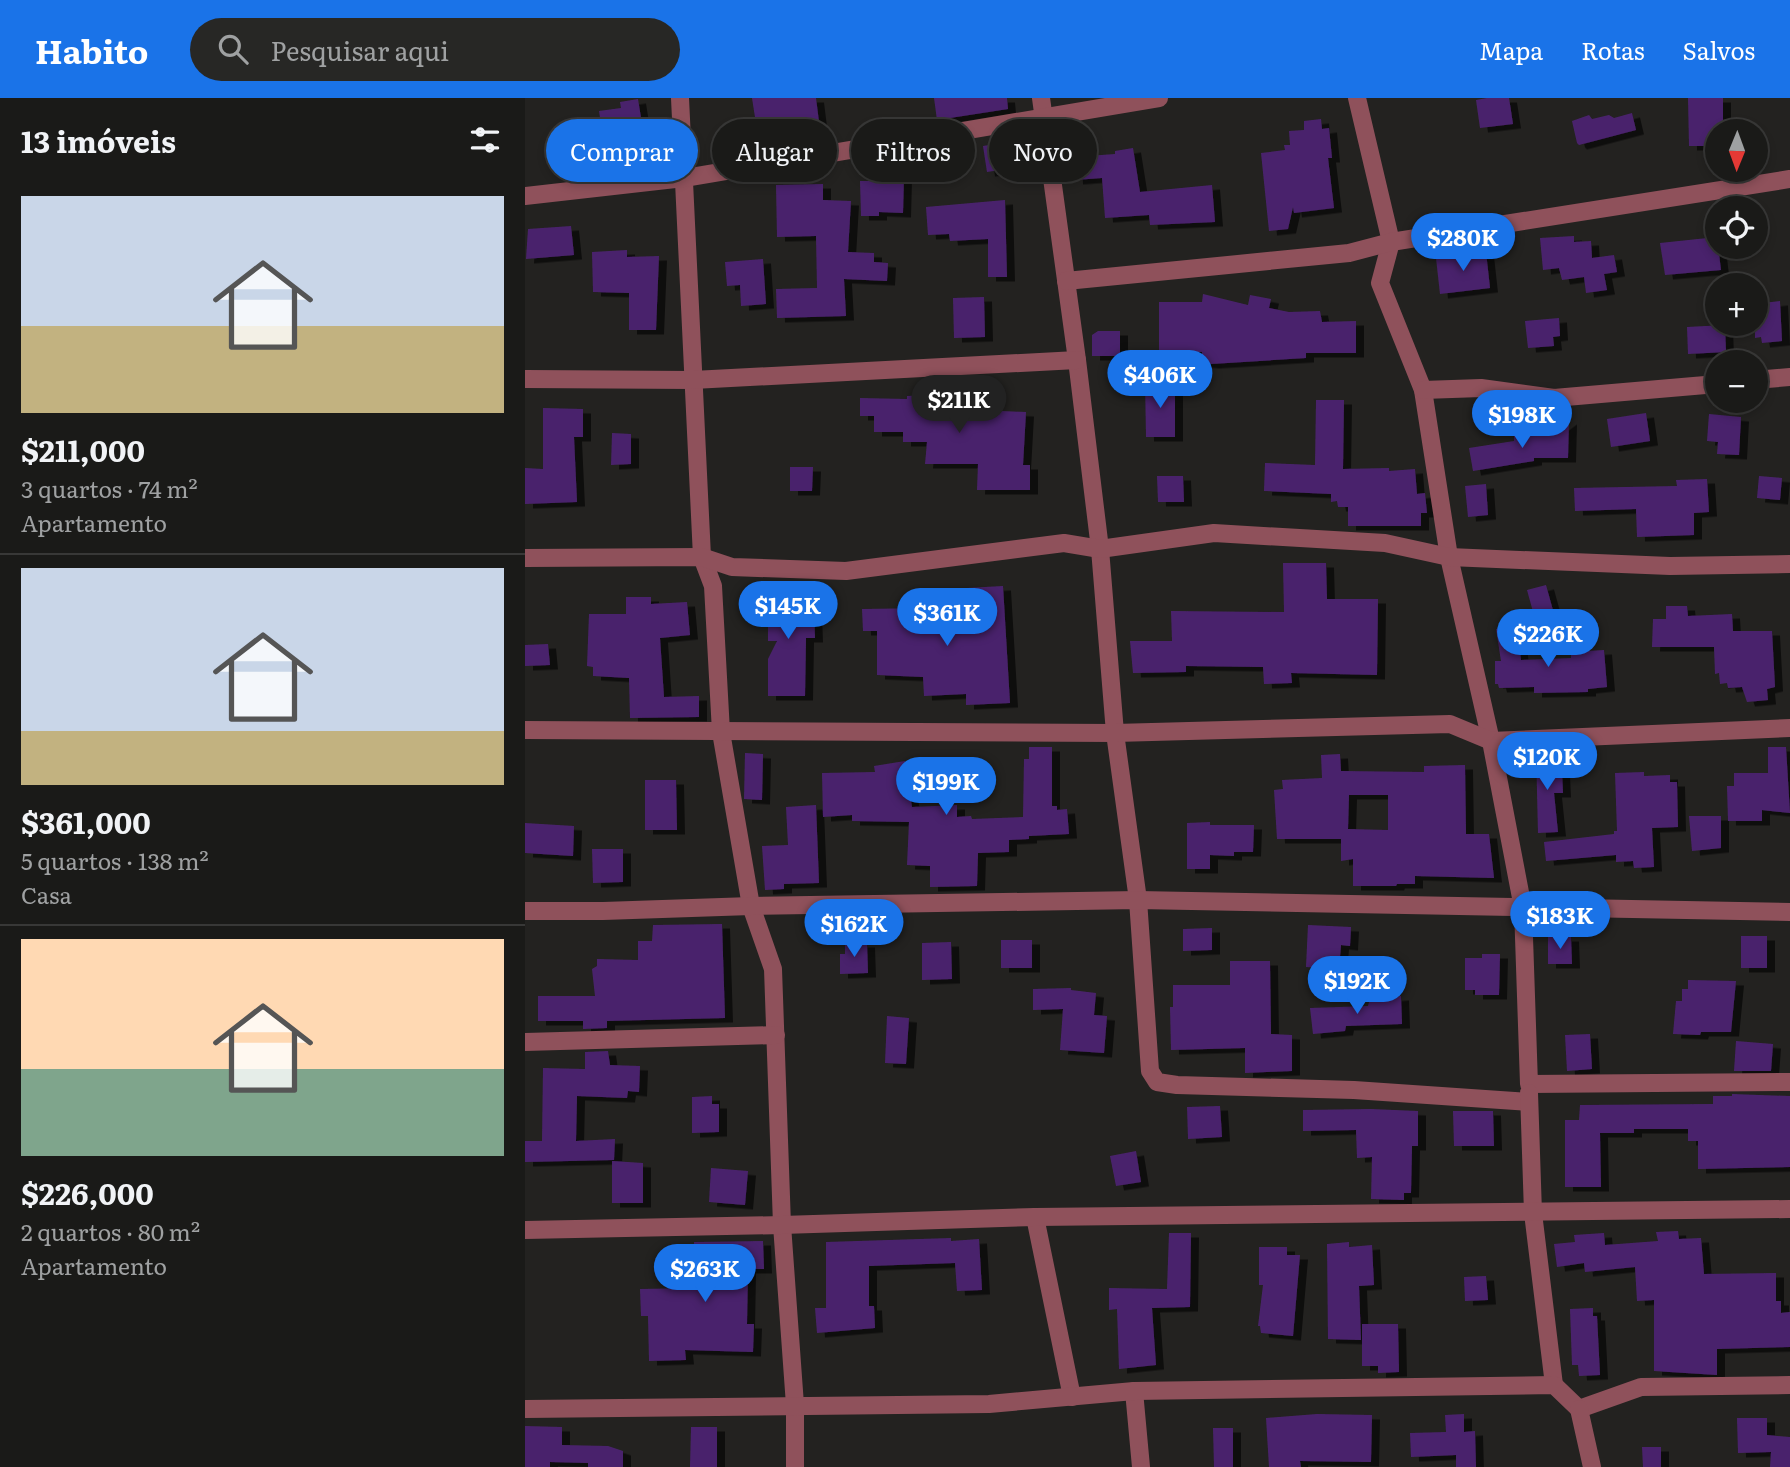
<!DOCTYPE html>
<html lang="pt">
<head>
<meta charset="utf-8">
<style>
  :root { --surface:#1a1a18; --page:#272725; --text:#f1f3f6; --muted:#9fa1a2; --line:#383837; --accent:#1a73e8 }
  body { margin:0; font-family:Literata,serif; background:var(--page); color:var(--text); height:100vh; display:flex; flex-direction:column; font-size:26px; white-space:nowrap }
  * { box-sizing:border-box; margin:0 }
  p { font-size:23px; color:var(--muted) }
  .icon { flex:none; width:38px; height:38px; fill:none; stroke:currentColor; stroke-width:2; stroke-linecap:round; stroke-linejoin:round }
  .map { position:relative; flex:1; overflow:hidden }
  .panel { display:flex; flex-direction:column; background:var(--surface); width:525px }
  .panel>* { flex:none }
  .banner { position:absolute; left:21px; top:21px; width:665px; height:63px; display:flex; gap:14px }
  .needle { width:46px; rotate:181deg }
  .buttons { position:absolute; left:1180px; top:21px; display:grid; gap:14px }
  .buttons a { display:grid; place-items:center; width:63px; height:63px; border-radius:50%; background:var(--surface); box-shadow:0 4px 10px #0003,0 0 0 2px var(--line); font-size:35px }
  .price { position:absolute; translate:-50% -60px; padding:0 16px; border-radius:24px; background:var(--accent); color:#fff; font-size:23px; line-height:46px; filter:drop-shadow(0 2px 4px #0008) }
  .price::after { content:''; position:absolute; left:50%; top:42px; width:21px; height:16px; margin-left:-10px; background:inherit; clip-path:polygon(0 0,100% 0,50% 100%) }
  .price.selected { background:#222; color:#fff }
  ul { padding:0; list-style:none }
  li { display:grid; align-content:center; gap:14px; height:371px; padding:0 21px }
  li+li { border-top:2px solid var(--line) }
  li span { display:grid; place-items:center; height:217px; border-radius:0px; color:#555 }
  li>.icon { margin-inline-start:auto }
  span .icon { width:126px; height:126px; fill:#fffc; stroke-width:1 }
  li b { font-size:30px }
  h2 { display:flex; justify-content:space-between; align-items:center; height:84px; padding:0 21px; font-size:30px }
  .tag { padding:0 24px; border-radius:32px; background:var(--surface); box-shadow:0 4px 10px #0003,0 0 0 2px var(--line); font-size:24px; line-height:63px }
  .tag.selected { background:var(--accent); color:#fff }
  header { display:flex; align-items:center; gap:42px; box-sizing:border-box; height:98px; padding:0 35px; background:var(--accent); color:#fff }
  header strong { font-size:33px }
  nav { display:flex; gap:38px; margin-inline-start:auto; font-size:24px }
  .search { width:490px; height:63px; background:var(--page); display:flex; align-items:center; gap:18px; box-sizing:border-box; padding:0 24px; border-radius:38px; color:var(--muted); font-size:26px }
  main { display:flex; flex:1; min-height:0 }
  .map>svg:first-child { display:block }
  .building { fill:#4a236c; fill-rule:evenodd; filter:url(#shadow) }
  .lines { fill:none; stroke-linecap:round; stroke-linejoin:round }
  .street { stroke:#8f515b; stroke-width:18 }
</style>
</head>
<body>
<header>
<strong>Habito</strong>
<div class="search"><svg class="icon" aria-label="search" viewBox="0 0 24 24"><circle cx="10" cy="10" r="6"/><path d="M15 15l6 6"/></svg>Pesquisar aqui</div>
<nav><a>Mapa</a><a>Rotas</a><a>Salvos</a></nav>
</header>
<main>
<section class="panel">
<h2>13 imóveis<svg class="icon" aria-label="filters" viewBox="0 0 24 24"><path d="M4 7h16M4 17h16"/><circle cx="9" cy="7" r="2"/><circle cx="15" cy="17" r="2"/></svg></h2>
<ul>
<li><span style="background:linear-gradient(#c9d6e8 60%,#c2b280 0)"><svg class="icon" aria-label="home" viewBox="0 0 24 24"><path d="M3 11l9-7 9 7M6 9v11h12V9"/></svg></span><div><b>$211,000</b><p>3 quartos · 74 m²</p><p>Apartamento</p></div></li>
<li><span style="background:linear-gradient(#c9d6e8 75%,#c2b280 0)"><svg class="icon" aria-label="home" viewBox="0 0 24 24"><path d="M3 11l9-7 9 7M6 9v11h12V9"/></svg></span><div><b>$361,000</b><p>5 quartos · 138 m²</p><p>Casa</p></div></li>
<li><span style="background:linear-gradient(#ffd9b3 60%,#7fa58c 0)"><svg class="icon" aria-label="home" viewBox="0 0 24 24"><path d="M3 11l9-7 9 7M6 9v11h12V9"/></svg></span><div><b>$226,000</b><p>2 quartos · 80 m²</p><p>Apartamento</p></div></li>
</ul>
</section>
<div class="map">
<svg width="1265" height="1369" viewBox="0 0 1265 1369">
  <defs>
    <filter id="shadow"><feDropShadow dx="8" dy="4.5" stdDeviation="0" flood-color="#0009"/></filter>
  </defs>
  <rect width="100%" height="100%" fill="#232220"/>
  <!-- building -->
  <g class="building">
    <path d="M227,0H291L294,24L278,27L279,32L256,35V29L232,32Z"/>
    <path d="M409,0H482L483,11L412,22Z"/>
    <path d="M962,0H984L988,26L955,30L951,2Z"/>
    <path d="M1163,0H1198V33H1192V48H1164Z"/>
    <path d="M113,1L120,45L80,52L74,13L96,10L95,4Z"/>
    <path d="M1107,15L1111,32L1054,47L1052,45L1047,23L1064,17L1067,21L1084,17L1089,20Z"/>
    <path d="M796,21L797,31L804,30L807,60H803L809,110L769,115L768,109L763,131L744,133L736,55L760,52L759,47H765L764,33L779,32V23Z"/>
    <path d="M497,42L501,68L462,74L458,48Z"/>
    <path d="M608,50L615,94L687,87L690,124L625,127L624,117L580,120L577,80L550,82L549,59L590,56V53Z"/>
    <path d="M355,78H379L378,115L354,114V118H336L335,83H355Z"/>
    <path d="M298,86V102L326,103L323,154L349,155V164L363,165L362,183L319,181L321,218L252,220L251,191L292,190L291,138L252,139L251,87Z"/>
    <path d="M480,102L482,179H463V141L425,143L424,136L403,137L401,109Z"/>
    <path d="M46,128L49,157L1,161L3,131Z"/>
    <path d="M1049,138V144L1066,143L1067,160L1089,157L1092,174L1079,176L1082,192L1061,195L1059,179L1037,182L1034,170L1018,172L1015,140Z"/>
    <path d="M1192,139L1196,172L1140,177L1135,145Z"/>
    <path d="M102,152V159L134,158L131,232H104V195L68,194L67,154Z"/>
    <path d="M961,154L965,190L915,196L911,160Z"/>
    <path d="M238,161L241,206L216,208L215,187L202,188L200,164Z"/>
    <path d="M678,196L723,207L725,197L746,201L744,210L764,214L795,213L797,224L831,223V255H781V260L686,266L677,265V254H634V204H677Z"/>
    <path d="M459,199L460,239L429,240L428,200Z"/>
    <path d="M1255,203L1257,243L1237,245L1236,239L1230,240V206Z"/>
    <path d="M1034,220L1035,238L1028,239L1029,248L1003,250L1000,223Z"/>
    <path d="M1200,227L1201,254L1163,256L1162,229Z"/>
    <path d="M573,233H595V258H567V237Z"/>
    <path d="M620,282L639,283V293H650V339H621Z"/>
    <path d="M404,297L457,298L455,312L501,314L498,367H505V392H452L453,366H400L402,344H378V334H349V318H335V300L382,301V298Z"/>
    <path d="M791,302H819L818,371L864,370V373L890,371L892,396L900,395L902,415H896V428H823V409H813L812,403L806,404V396L739,393L740,365L790,367Z"/>
    <path d="M18,310L58,311V339H49L52,404L0,406V370L18,371Z"/>
    <path d="M1121,315L1125,343L1086,349L1082,321Z"/>
    <path d="M1184,316L1216,319L1214,357L1192,356L1193,344L1182,343Z"/>
    <path d="M1044,322L1043,360H1009V363L948,373L944,350L989,343V338L1028,334Z"/>
    <path d="M87,335L106,336V366L86,367Z"/>
    <path d="M265,369H288L287,393H265Z"/>
    <path d="M632,378H658L659,404H633Z"/>
    <path d="M1234,378L1257,380L1255,402L1232,400Z"/>
    <path d="M1182,381L1184,414L1169,415V437L1112,439L1111,411L1050,413L1049,390L1152,388L1151,382Z"/>
    <path d="M961,386L963,417L943,419L940,388Z"/>
    <path d="M758,465H801L802,501H853L852,577L766,575L767,585L739,586L738,569L661,568V574L608,575L605,543H647L646,513L759,514Z"/>
    <path d="M246,486H274V512L289,511L290,540H281L280,598H243V561L252,543H243V490H246Z"/>
    <path d="M1021,487L1029,516L1010,521L1002,492Z"/>
    <path d="M478,488L485,605L441,607V596L399,598L398,579L352,577V533H338L337,511L405,510L406,523H444L441,490Z"/>
    <path d="M101,499H126V506L162,504L165,537L135,540L139,599L174,598V619L105,620L104,580L68,578V569L62,568L64,516H101Z"/>
    <path d="M1141,508H1162L1163,518L1207,516L1208,533H1247L1250,589L1242,591L1243,602L1222,604L1217,589L1203,590L1202,585L1195,586L1194,575L1190,576L1189,549H1127L1128,521H1141Z"/>
    <path d="M992,528L996,562L1046,560V554L1079,552L1082,589L1063,591V594L1009,595V589L974,590L973,586H970V563H976L971,531Z"/>
    <path d="M23,546L25,567L0,568V547Z"/>
    <path d="M504,649H527V708H532V712L542,711L544,736L504,738V741L484,742V754L453,755L452,788L405,789V768L382,767L384,724L327,723V717L298,719L297,675L350,674L349,668L380,663L387,709L432,707V719L446,718L447,721L498,719L499,661H504Z"/>
    <path d="M1243,649H1261L1265,715L1237,712V723H1203L1202,688H1209V675H1243Z"/>
    <path d="M1011,652H1025L1027,674L1037,673L1038,695H1029L1033,734L1013,735Z"/>
    <path d="M220,655L238,656L237,702L219,701Z"/>
    <path d="M815,656L816,673L899,674V668L940,667L941,736H964L969,780L890,778V786H872L871,788H828V761L816,763V741H752L749,692L758,691L757,682L797,680L796,657ZM824,697H863V732L823,731Z"/>
    <path d="M1119,674V678L1145,677V684H1152L1153,729L1127,730L1129,769L1109,770L1108,763L1091,764V757L1021,763L1019,744L1089,736V733H1092L1090,675Z"/>
    <path d="M120,682H151L152,732H120Z"/>
    <path d="M291,707L294,785L259,786V791L240,792L237,748L263,747L261,709Z"/>
    <path d="M1164,718H1196V750L1167,753Z"/>
    <path d="M685,724V727H729L728,754H709V758L685,757V771H662V725Z"/>
    <path d="M0,725L49,728L48,758L0,755Z"/>
    <path d="M67,751H98V784L68,785Z"/>
    <path d="M197,826L200,920L82,923V930L58,931V923H13V898H70L67,871L72,868V861L113,862V843H127L128,827Z"/>
    <path d="M783,827L826,829L825,848L816,847L814,871L781,869Z"/>
    <path d="M687,830V852L658,853V831Z"/>
    <rect x="1216" y="838" width="26" height="32"/>
    <path d="M1023,839H1046L1047,866H1023Z"/>
    <rect x="476" y="842" width="31" height="28"/>
    <path d="M426,844L427,881L397,882V845Z"/>
    <path d="M320,845H342L343,875L315,876V856H320Z"/>
    <path d="M957,856H975L974,897H950V892H940V860H957Z"/>
    <path d="M705,863H745L746,936L767,937V973L720,975V950L646,952L645,909H648V887H705Z"/>
    <path d="M1163,882L1211,883L1206,934H1176L1175,937L1148,936L1151,903H1157V891H1163Z"/>
    <path d="M546,890V892L571,895L569,917L582,918L579,955L535,952L538,911L508,912V891Z"/>
    <path d="M876,898L877,926L821,928L820,933L788,936L785,910L843,908L844,904L850,903L851,900Z"/>
    <path d="M362,918L384,920L381,966L360,965Z"/>
    <path d="M1065,936L1067,971L1042,973L1040,937Z"/>
    <path d="M1211,943L1248,946L1246,973H1209Z"/>
    <path d="M83,953L85,967L115,968L114,994L103,993L102,1000L52,998L51,1043L90,1041L89,1062L0,1064V1043H17L18,970L60,971V954Z"/>
    <path d="M1207,996L1265,998V1069L1173,1071V1043H1163V1031H1109V1035H1075L1076,1089H1040V1022H1054L1055,1007L1188,1006V998H1207Z"/>
    <path d="M187,998V1006H194V1034L167,1035V999Z"/>
    <path d="M695,1008L697,1039L663,1041L662,1009Z"/>
    <path d="M846,1011L893,1013V1048H887L886,1095H879V1102L846,1101L847,1059L832,1060L831,1032L778,1033V1012Z"/>
    <path d="M928,1013H968L969,1048H929Z"/>
    <path d="M611,1053L616,1084L591,1088L585,1058Z"/>
    <path d="M87,1063L118,1065V1105H87Z"/>
    <path d="M186,1070L223,1073L220,1107L184,1104Z"/>
    <path d="M1153,1133L1154,1141L1176,1140L1179,1176L1251,1175V1203H1256V1215L1265,1214V1249L1192,1251V1277L1129,1273V1202L1112,1203L1110,1169L1060,1174L1059,1165L1032,1169L1029,1146L1050,1144L1049,1137L1079,1135L1080,1147L1133,1143L1131,1134Z"/>
    <path d="M644,1135H666L665,1209L627,1210L631,1267L594,1271L592,1211L584,1212V1190L642,1191Z"/>
    <path d="M426,1140V1143L454,1141L457,1192L432,1193L430,1165L344,1168V1208H349L350,1230L292,1235L290,1210H301V1144Z"/>
    <path d="M238,1143L239,1171H223L222,1226H229L228,1254L160,1252L161,1262L124,1263L123,1218H116L115,1191L170,1190L169,1144Z"/>
    <path d="M824,1144V1149L847,1147L849,1187L834,1188L836,1242L803,1241L802,1146Z"/>
    <path d="M734,1149H762V1157H775L768,1238L736,1235L735,1228H733L738,1187H734Z"/>
    <path d="M961,1178L963,1202L940,1203L939,1179Z"/>
    <path d="M1068,1210V1218H1072L1075,1277L1054,1278L1053,1267H1047L1045,1211Z"/>
    <path d="M837,1226H873L874,1274L853,1275V1268H837Z"/>
    <path d="M792,1316L847,1317L846,1364L775,1363L776,1369H744L741,1320Z"/>
    <path d="M939,1316V1334L950,1333L951,1369H931V1357L886,1359L885,1335L921,1334L920,1317Z"/>
    <path d="M1212,1320H1242V1337L1265,1339V1369H1245L1246,1354L1213,1355Z"/>
    <path d="M0,1328L37,1329V1347L83,1348L98,1353V1369H63V1365L25,1364V1369H0Z"/>
    <path d="M166,1329H192V1369H165Z"/>
    <path d="M688,1330H708V1369H689Z"/>
    <path d="M1117,1349H1136V1369H1118Z"/>
  </g>
  <g class="lines">
    <!-- street -->
    <g class="street">
      <path d="M155,0L177,459L188,488L196,634L226,808L248,871L257,1127L270,1307V1369"/>
      <path d="M516,0L552,262L575,451L590,635L613,802L625,973L632,984L652,987L829,992L1004,1004"/>
      <path d="M832,0L866,144L855,185L898,292L924,459L966,643L998,810L1004,986L1265,984"/>
      <path d="M0,98L159,80L634,0"/>
      <path d="M541,183L824,155L866,144L1265,81"/>
      <path d="M0,281L168,282L552,262"/>
      <path d="M1230,282L1265,279"/>
      <path d="M898,292L956,290L1029,300L1192,286"/>
      <path d="M0,460L177,459L207,469L321,473L539,445L575,451L689,435L860,445L924,459L1145,468L1265,466"/>
      <path d="M0,632L590,635L925,626L966,643L1265,630"/>
      <path d="M0,813H78L226,808L613,802L1265,814"/>
      <path d="M0,944L251,937"/>
      <path d="M1004,995L1008,1115L1029,1287"/>
      <path d="M510,1119L547,1299"/>
      <path d="M0,1132L257,1127L510,1119L1265,1111"/>
      <path d="M609,1293L616,1369"/>
      <path d="M0,1311L464,1306L609,1293L1029,1287L1054,1311L1116,1289L1265,1287"/>
      <path d="M1054,1311L1067,1369"/>
    </g>
  </g>
</svg>
<div class="buttons">
<a><svg class="needle" viewBox="-14 -14 28 28"><path d="M0-13l5 13h-10z" fill="#e53935"/><path d="M0 13l5-13h-10z" fill="#9fa1a2"/></svg></a>
<a><svg class="icon" aria-label="locate" viewBox="0 0 24 24"><circle cx="12" cy="12" r="6"/><path d="M12 2v4M12 18v4M2 12h4M18 12h4"/></svg></a>
<a>+</a>
<a>−</a>
</div>
<b class="price" style="left:938px;top:175px">$280K</b>
<b class="price" style="left:635px;top:312px">$406K</b>
<b class="price selected" style="left:434px;top:337px">$211K</b>
<b class="price" style="left:997px;top:352px">$198K</b>
<b class="price" style="left:263px;top:543px">$145K</b>
<b class="price" style="left:422px;top:550px">$361K</b>
<b class="price" style="left:1023px;top:571px">$226K</b>
<b class="price" style="left:1022px;top:694px">$120K</b>
<b class="price" style="left:421px;top:719px">$199K</b>
<b class="price" style="left:1035px;top:853px">$183K</b>
<b class="price" style="left:329px;top:861px">$162K</b>
<b class="price" style="left:832px;top:918px">$192K</b>
<b class="price" style="left:180px;top:1206px">$263K</b>
<div class="banner">
<a class="tag selected">Comprar</a>
<a class="tag">Alugar</a>
<a class="tag">Filtros</a>
<a class="tag">Novo</a>
</div>
</div>
</main>
</body>
</html>
